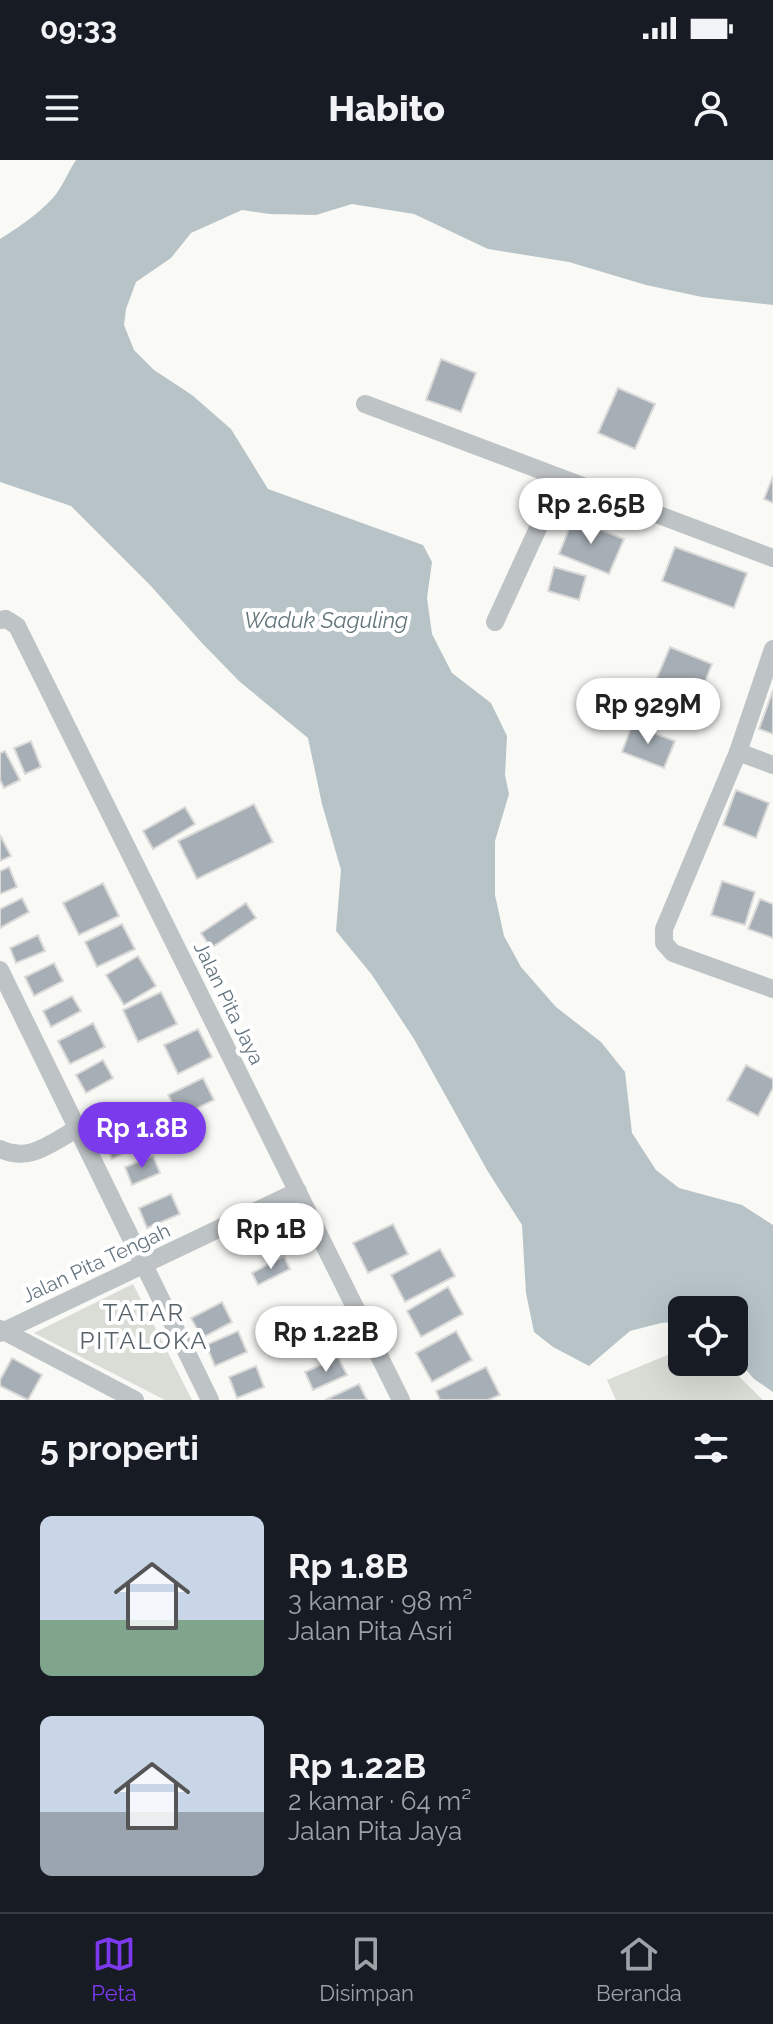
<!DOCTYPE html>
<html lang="id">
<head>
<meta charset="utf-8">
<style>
  :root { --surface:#171b24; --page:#20242c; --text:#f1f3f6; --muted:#9ea1a6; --line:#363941; --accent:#7c3aed }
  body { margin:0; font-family:Raleway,sans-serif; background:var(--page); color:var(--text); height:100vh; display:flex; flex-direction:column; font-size:30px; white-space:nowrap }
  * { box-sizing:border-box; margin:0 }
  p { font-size:26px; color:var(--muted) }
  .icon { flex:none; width:44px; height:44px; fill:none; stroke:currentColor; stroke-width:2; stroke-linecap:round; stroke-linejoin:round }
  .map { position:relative; height:1240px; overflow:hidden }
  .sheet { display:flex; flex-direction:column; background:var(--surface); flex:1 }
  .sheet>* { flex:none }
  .tools { position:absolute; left:668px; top:1136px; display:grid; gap:16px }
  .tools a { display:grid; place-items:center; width:80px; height:80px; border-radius:12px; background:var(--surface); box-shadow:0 8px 32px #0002; font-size:40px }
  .price { position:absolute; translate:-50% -68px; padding:0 18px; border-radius:28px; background:#fff; color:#222; font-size:26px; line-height:52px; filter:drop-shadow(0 2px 4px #0008) }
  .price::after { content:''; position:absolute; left:50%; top:48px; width:24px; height:18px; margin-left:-12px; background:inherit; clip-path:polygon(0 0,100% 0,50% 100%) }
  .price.on { background:var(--accent); color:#fff }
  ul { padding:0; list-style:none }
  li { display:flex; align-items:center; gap:24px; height:200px; padding:0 40px }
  li span { display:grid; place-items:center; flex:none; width:224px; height:160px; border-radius:12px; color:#555 }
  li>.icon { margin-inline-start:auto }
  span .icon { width:96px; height:96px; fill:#fffc; stroke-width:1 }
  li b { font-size:34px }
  h2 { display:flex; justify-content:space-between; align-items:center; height:96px; padding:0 40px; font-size:34px }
  .status { display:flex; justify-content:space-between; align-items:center; height:56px; padding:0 40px; background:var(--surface); direction:ltr }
  .status svg { height:22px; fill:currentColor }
  header { display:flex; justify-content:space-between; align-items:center; height:104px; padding:0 40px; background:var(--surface); font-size:36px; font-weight:800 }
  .menu { display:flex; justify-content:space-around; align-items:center; height:112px; border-top:2px solid var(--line); background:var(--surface); font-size:22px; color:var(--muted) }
  .menu a { display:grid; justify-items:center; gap:4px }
  .menu .on { color:var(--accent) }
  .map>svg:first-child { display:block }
  .green { fill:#d9ddd6 }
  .water { fill:#b7c3c7 }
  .building { fill:#a7afb6; stroke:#dbdad9; stroke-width:2 }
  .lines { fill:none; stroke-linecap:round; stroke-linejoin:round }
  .minor { stroke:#bec3c6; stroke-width:18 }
  .labels { text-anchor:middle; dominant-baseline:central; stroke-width:8; stroke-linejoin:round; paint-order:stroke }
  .street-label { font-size:20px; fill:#657580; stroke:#fff }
  .water-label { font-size:22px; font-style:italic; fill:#60747a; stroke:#fff }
  .quarter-label { font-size:24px; letter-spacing:2px; fill:#57636b; stroke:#fff }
</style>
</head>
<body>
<div class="status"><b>09:33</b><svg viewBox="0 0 49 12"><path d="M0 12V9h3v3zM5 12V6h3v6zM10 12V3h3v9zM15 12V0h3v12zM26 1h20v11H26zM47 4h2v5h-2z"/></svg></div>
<header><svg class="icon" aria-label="menu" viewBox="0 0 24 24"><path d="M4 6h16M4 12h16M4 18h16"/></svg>Habito<svg class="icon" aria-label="person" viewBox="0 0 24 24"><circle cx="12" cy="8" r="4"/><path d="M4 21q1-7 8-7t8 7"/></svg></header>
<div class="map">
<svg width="773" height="1240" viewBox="0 0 773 1240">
  <rect width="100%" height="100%" fill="#f9f9f6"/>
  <!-- green -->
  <g class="green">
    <path d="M133,1124L192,1240H165L34,1173Z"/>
    <path d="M682,1189V1202H724L763,1240H616L607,1220Z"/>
  </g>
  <!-- water -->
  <path class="water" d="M76,0H773V145L702,137L646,125L569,102L488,89L414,54L352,44L316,55L270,54L242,50L191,73L171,98L136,122L126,149L124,165L134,190L154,210L192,235L231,269L268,329L423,385L432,402L427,438L432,474L452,513L491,543L507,576L505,615L509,634L495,681V735L504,776L521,807L556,847L601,882L625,912L632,973L656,1010L679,1028L742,1045L773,1065V1232L754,1219L734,1196V1150H682V1161L661,1163L630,1171L589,1206L553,1187L534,1172L526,1133L522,1065L487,1010L414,879L372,815L336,771L341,710L322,644L308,578L239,521L201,482L150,425L71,346L0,322V79C19,67 37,55 52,39C62,28 68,12 76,0Z"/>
  <!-- building -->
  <g class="building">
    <path d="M441,199L476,213L461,252L426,240Z"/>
    <path d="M618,228L655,244L635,289L598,273Z"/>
    <path d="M773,316V343L764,339Z"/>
    <path d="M573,359L624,379L609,414L559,394Z"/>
    <path d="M675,387L747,413L734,448L662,421Z"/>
    <path d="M554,407L586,416L579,440L548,431Z"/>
    <path d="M670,487L712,504L698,540L655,522Z"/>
    <path d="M773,530V574L759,569Z"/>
    <path d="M632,565L675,581L664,608L622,592Z"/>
    <path d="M31,581L41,607L25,614L14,588Z"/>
    <path d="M5,591L20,620L4,628L0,620V593Z"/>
    <path d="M736,630L769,643L756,678L723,665Z"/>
    <path d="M254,644L273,682L197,719L178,681Z"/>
    <path d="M185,647L195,664L153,689L143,671Z"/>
    <path d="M0,675L11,696L0,701Z"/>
    <path d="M9,707L17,727L0,734V711Z"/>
    <path d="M722,721L755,732L745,765L711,755Z"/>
    <path d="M103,723L119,756L79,775L63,743Z"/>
    <path d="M22,738L29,752L0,768V749Z"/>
    <path d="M760,739L773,744V778L748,769Z"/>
    <path d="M246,743L256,758L211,788L201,773Z"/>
    <path d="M122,764L135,789L97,807L85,782Z"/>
    <path d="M38,775L45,791L16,803L10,788Z"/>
    <path d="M138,796L156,826L124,845L106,815Z"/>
    <path d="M54,803L63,821L34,836L25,817Z"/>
    <path d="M161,832L177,864L138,882L123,850Z"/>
    <path d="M72,836L81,851L51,867L43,851Z"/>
    <path d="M93,863L105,887L70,904L58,881Z"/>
    <path d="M198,869L212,897L178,914L164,885Z"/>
    <path d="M103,900L113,918L86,933L76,915Z"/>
    <path d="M746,905L773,919V928L758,956L727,940Z"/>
    <path d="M203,918L214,940L179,957L168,935Z"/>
    <path d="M134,962L144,983L112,999L102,977Z"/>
    <path d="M153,996L160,1013L132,1025L125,1007Z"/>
    <path d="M171,1034L180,1054L147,1068L139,1048Z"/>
    <path d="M393,1064L408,1094L368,1113L353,1083Z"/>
    <path d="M440,1089L455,1116L405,1142L391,1115Z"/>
    <path d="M284,1096L290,1109L258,1125L252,1113Z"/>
    <path d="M448,1127L463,1154L421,1177L407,1151Z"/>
    <path d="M222,1142L232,1162L202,1178L191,1158Z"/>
    <path d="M314,1148L323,1167L293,1182L283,1162Z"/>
    <path d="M238,1171L247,1192L215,1206L206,1185Z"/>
    <path d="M456,1171L472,1200L432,1222L416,1193Z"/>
    <path d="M338,1197L347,1215L313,1230L305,1212Z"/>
    <path d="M12,1198L42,1215L28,1240L0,1226V1220Z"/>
    <path d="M256,1206L264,1227L237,1238L229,1217Z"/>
    <path d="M486,1207L500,1235L488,1240H440L436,1231Z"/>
    <path d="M359,1224L367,1240H325Z"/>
  </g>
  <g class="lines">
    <!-- minor -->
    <g class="minor">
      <path d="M365,244L773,398"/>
      <path d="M0,460L6,459L17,466L401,1240"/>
      <path d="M495,462L561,318"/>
      <path d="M773,489L738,592L664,769V783L673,793L773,829"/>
      <path d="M738,592L773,605"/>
      <path d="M0,810L210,1240"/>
      <path d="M0,989C30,1003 50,983 77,969"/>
      <path d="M0,1169L135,1240"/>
      <path d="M0,1173L298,1031"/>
    </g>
  </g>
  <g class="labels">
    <!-- street labels -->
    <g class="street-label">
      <text transform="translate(229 843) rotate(64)">Jalan Pita Jaya</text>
      <text transform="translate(96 1103) rotate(-25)">Jalan Pita Tengah</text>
    </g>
    <!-- water labels -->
    <g class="water-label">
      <text x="326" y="460">Waduk Saguling</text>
    </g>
    <!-- quarter labels -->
    <g class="quarter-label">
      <text x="144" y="1152">TATAR<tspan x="144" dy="28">PITALOKA</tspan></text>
    </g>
  </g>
</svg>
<div class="tools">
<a><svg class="icon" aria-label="locate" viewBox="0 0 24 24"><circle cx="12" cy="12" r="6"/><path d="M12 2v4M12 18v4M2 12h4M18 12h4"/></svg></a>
</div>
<b class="price" style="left:591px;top:386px">Rp 2.65B</b>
<b class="price" style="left:648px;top:586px">Rp 929M</b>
<b class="price on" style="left:142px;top:1010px">Rp 1.8B</b>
<b class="price" style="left:271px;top:1111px">Rp 1B</b>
<b class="price" style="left:326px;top:1214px">Rp 1.22B</b>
</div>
<section class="sheet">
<h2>5 properti<svg class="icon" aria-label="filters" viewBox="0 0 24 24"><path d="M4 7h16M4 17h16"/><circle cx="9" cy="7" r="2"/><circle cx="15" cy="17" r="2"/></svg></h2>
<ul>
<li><span style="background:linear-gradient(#c9d6e8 65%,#7fa58c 0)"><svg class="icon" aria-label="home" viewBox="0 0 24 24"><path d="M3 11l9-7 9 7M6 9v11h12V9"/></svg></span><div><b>Rp 1.8B</b><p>3 kamar · 98 m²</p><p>Jalan Pita Asri</p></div></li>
<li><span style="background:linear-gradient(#c9d6e8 60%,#9aa5b1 0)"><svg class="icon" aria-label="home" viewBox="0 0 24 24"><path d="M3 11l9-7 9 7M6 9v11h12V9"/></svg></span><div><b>Rp 1.22B</b><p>2 kamar · 64 m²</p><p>Jalan Pita Jaya</p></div></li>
</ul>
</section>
<nav class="menu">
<a class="on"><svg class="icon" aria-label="map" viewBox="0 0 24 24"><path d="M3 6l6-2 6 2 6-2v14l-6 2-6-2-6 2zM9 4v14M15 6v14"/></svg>Peta</a>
<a><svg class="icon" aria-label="saved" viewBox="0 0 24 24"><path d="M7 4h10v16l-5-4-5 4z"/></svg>Disimpan</a>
<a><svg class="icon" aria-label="home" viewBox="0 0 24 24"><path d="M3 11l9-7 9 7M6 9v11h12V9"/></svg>Beranda</a>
</nav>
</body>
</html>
